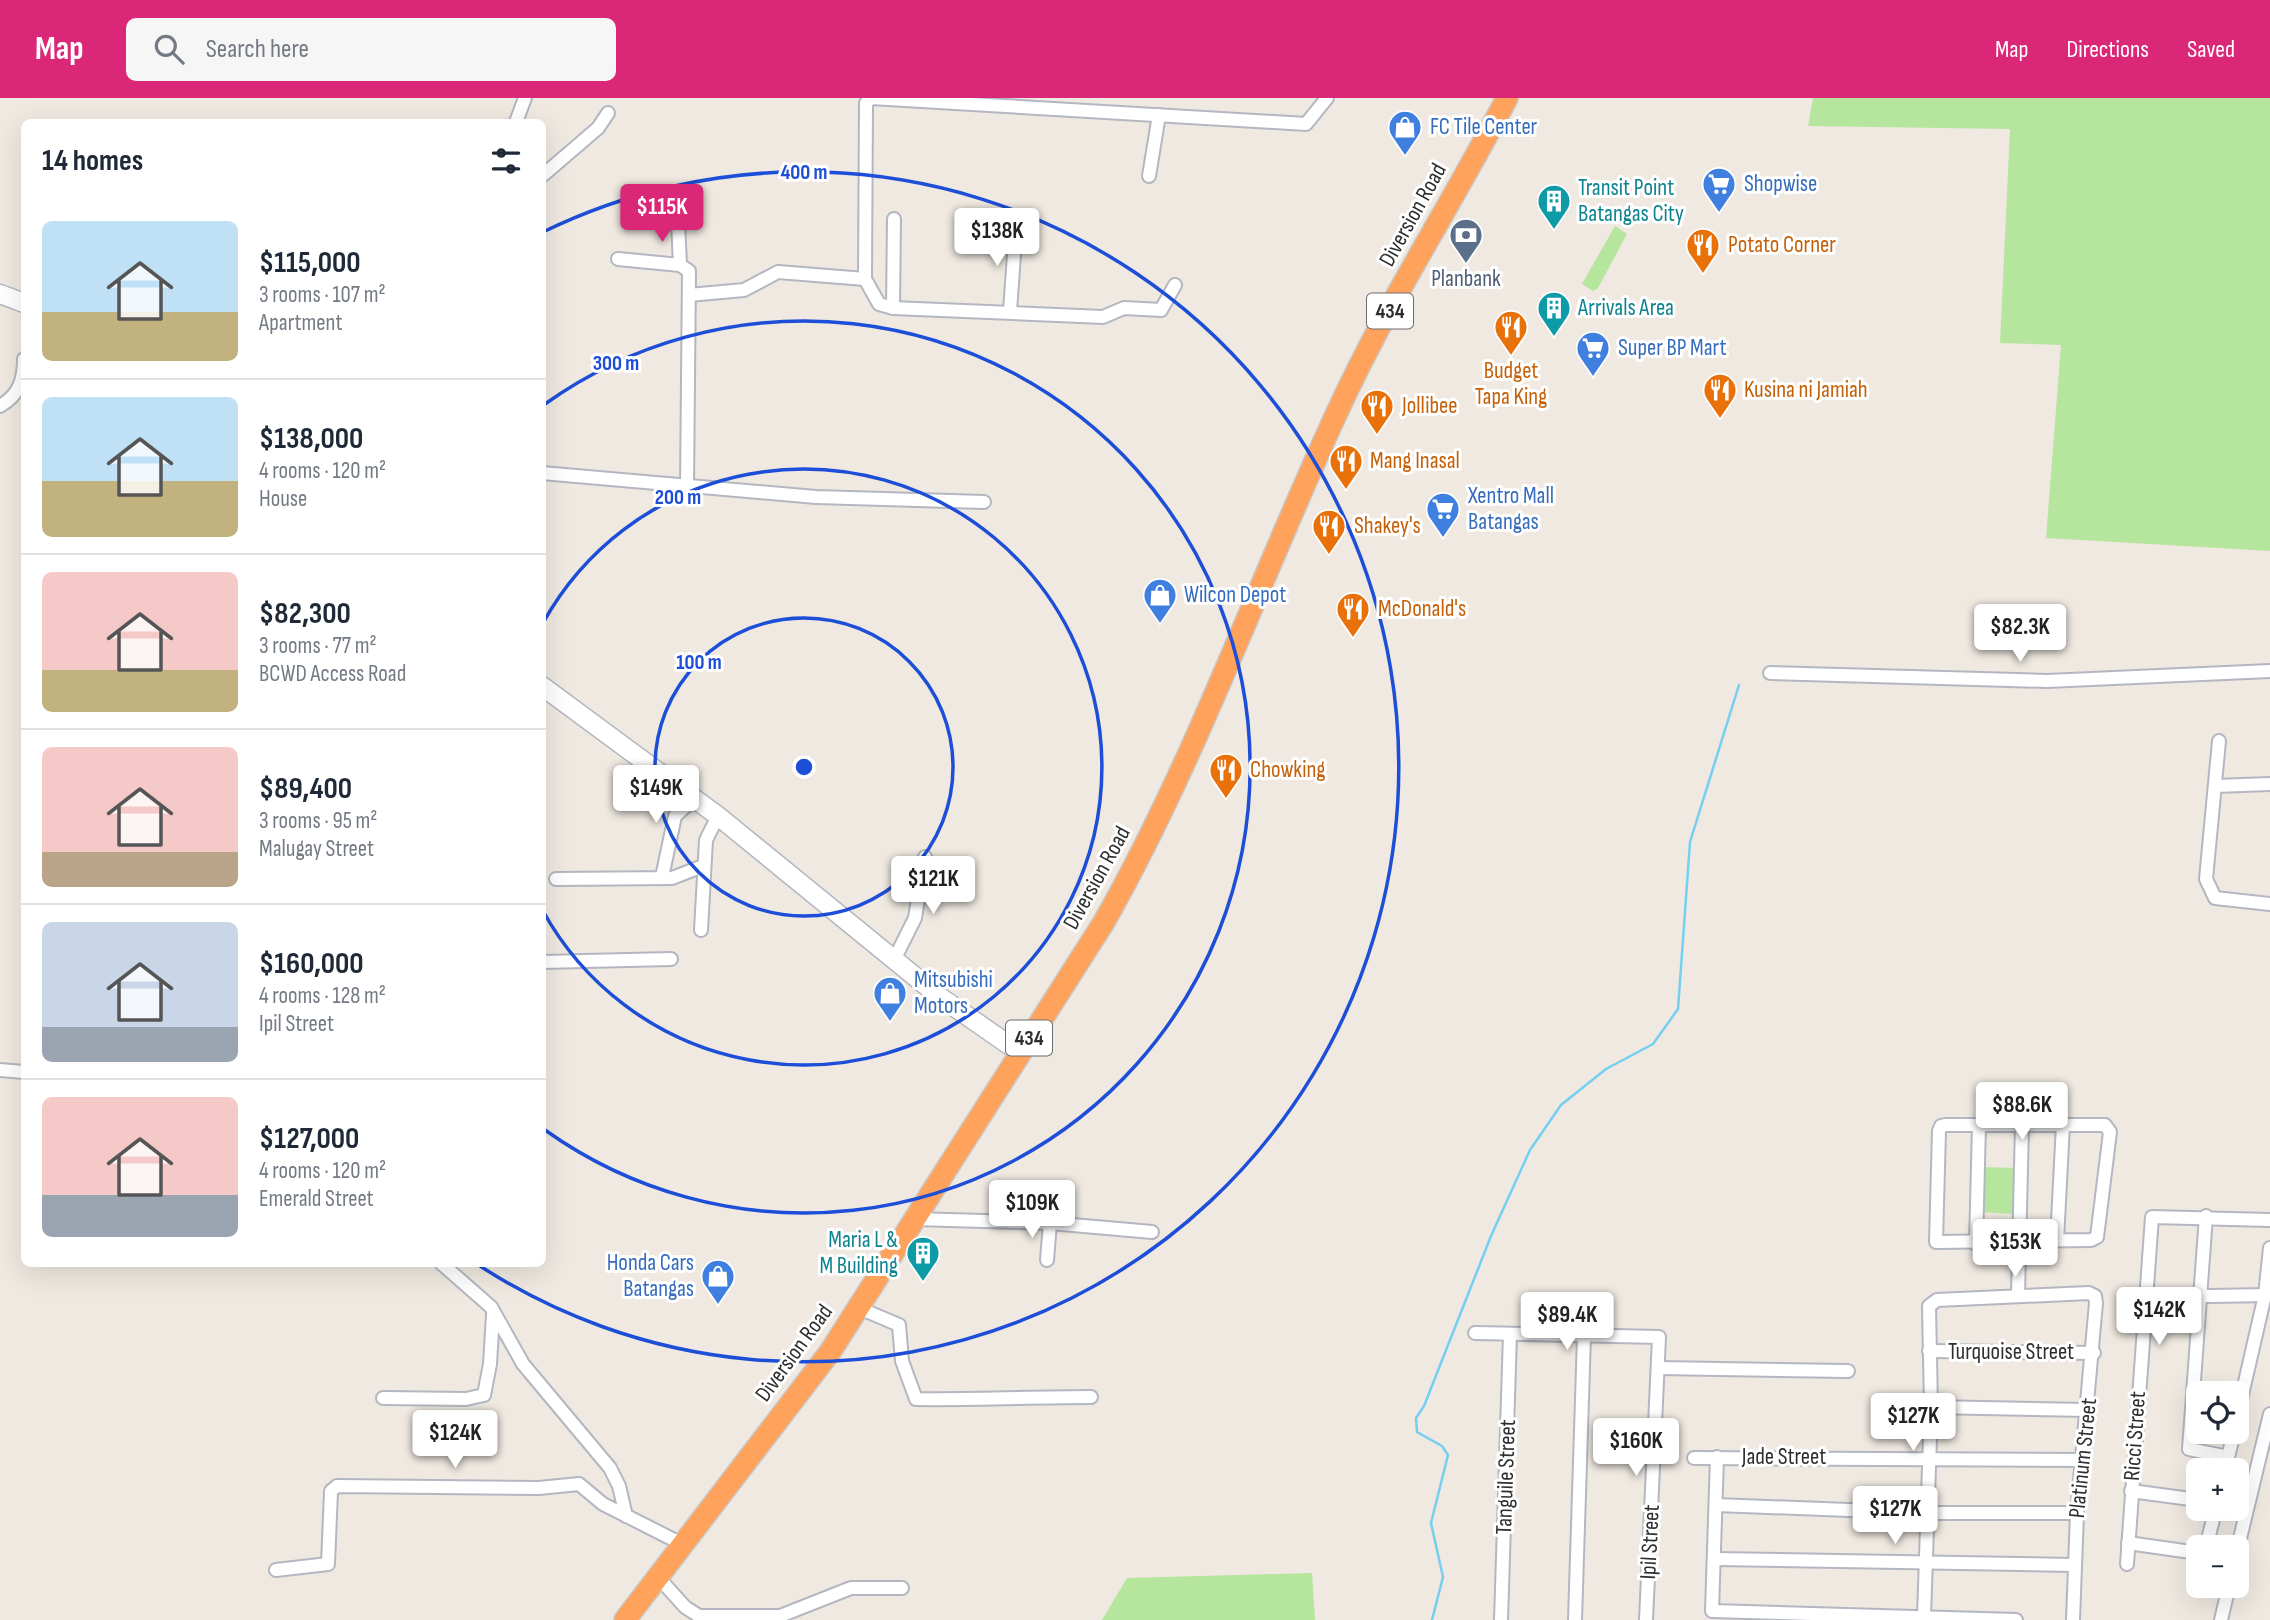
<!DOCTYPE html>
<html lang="en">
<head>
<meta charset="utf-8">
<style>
  :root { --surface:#fff; --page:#f6f6f7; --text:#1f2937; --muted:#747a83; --line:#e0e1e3; --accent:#db2777 }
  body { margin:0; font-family:"Sofia Sans Condensed",sans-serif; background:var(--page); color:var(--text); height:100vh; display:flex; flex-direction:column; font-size:26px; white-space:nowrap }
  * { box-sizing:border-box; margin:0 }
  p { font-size:23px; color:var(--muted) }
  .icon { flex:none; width:38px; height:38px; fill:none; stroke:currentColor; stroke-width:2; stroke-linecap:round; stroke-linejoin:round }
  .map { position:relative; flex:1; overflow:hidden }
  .details { position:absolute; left:21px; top:21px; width:525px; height:1148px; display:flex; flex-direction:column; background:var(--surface); border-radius:10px; box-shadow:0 7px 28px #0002 }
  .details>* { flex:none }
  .tools { position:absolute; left:2186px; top:1283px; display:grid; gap:14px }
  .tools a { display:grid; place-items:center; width:63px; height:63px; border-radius:10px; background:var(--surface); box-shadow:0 7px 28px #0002; font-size:35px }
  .price { position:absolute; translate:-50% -60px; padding:0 16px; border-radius:7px; background:#fff; color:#222; font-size:23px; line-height:46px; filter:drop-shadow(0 2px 4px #0008) }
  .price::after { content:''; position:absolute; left:50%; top:42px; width:21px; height:16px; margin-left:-10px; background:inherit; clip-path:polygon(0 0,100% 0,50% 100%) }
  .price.current { background:var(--accent); color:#fff }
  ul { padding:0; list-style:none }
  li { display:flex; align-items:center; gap:21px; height:175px; padding:0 21px }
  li+li { border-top:2px solid var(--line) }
  li span { display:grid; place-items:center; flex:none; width:196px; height:140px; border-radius:10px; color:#555 }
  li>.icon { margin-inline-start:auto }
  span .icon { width:84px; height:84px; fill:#fffc; stroke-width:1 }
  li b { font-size:30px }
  h2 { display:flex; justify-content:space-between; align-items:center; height:84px; padding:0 21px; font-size:30px }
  header { display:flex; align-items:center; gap:42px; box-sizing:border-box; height:98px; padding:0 35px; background:var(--accent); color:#fff }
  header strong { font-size:33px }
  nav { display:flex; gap:38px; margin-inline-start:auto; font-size:24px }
  .search { width:490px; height:63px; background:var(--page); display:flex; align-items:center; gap:18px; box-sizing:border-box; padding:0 24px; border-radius:10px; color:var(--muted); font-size:26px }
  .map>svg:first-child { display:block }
  .green { fill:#b6e59e }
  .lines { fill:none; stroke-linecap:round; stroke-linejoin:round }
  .stream { stroke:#75cff0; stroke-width:2.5 }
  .street-casing { stroke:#b4b7c1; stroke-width:16 }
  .secondary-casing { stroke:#b4b7c1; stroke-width:21 }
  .highway-casing { stroke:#c9c9c9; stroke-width:24 }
  .street { stroke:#fff; stroke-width:12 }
  .secondary { stroke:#fff; stroke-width:18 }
  .highway { stroke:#ffa35c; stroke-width:21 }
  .ring { fill:none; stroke:#1d4ed8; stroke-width:3.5 }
  .labels { text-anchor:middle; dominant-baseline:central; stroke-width:6; stroke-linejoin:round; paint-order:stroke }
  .shield { fill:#fff; stroke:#6d6d6d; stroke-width:2 }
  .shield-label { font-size:21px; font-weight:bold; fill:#2e2e2e }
  .shop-label { font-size:23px; fill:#366cbe; stroke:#fff; text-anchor:start }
  .culture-label { font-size:23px; fill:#0d838f; stroke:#fff; text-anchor:start }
  .street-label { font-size:23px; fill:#2e2e2e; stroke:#fff }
  .food-label { font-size:23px; fill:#c56008; stroke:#fff; text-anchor:start }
  .service-label { font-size:23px; fill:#4e5e75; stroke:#fff }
  .centre { fill:#1d4ed8; stroke:#fff; stroke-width:3.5 }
  .ring-label { font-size:21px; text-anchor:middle; font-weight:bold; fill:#1d4ed8; stroke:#fff; stroke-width:6; stroke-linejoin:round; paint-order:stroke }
</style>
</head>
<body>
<header>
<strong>Map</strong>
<div class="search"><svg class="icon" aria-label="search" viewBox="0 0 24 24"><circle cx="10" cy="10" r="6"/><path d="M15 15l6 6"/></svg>Search here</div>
<nav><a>Map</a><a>Directions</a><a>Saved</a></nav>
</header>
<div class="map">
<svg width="2270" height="1522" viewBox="0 0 2270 1522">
  <rect width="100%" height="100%" fill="#efe9e1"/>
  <!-- green -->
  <g class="green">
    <path d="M1813,0H2270V453L2046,440L2061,247L2000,245L2010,31L1808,28Z"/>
    <path d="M1615,128L1627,136L1598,190L1593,193L1582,186Z"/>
    <path d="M1978,1069L2020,1070L2018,1116L1977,1114Z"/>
    <path d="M1312,1475L1315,1522H1102L1127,1480Z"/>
  </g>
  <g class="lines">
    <!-- stream -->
    <path class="stream" d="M1432,1522L1443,1479L1431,1425L1448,1357L1442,1348L1417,1334L1416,1320L1424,1308L1491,1138L1530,1052L1561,1007L1606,971L1653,946L1678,911L1690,744L1739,587"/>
    <defs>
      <g id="street">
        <path d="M871,0L866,5L865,181L879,206L893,210L1103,219L1124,210L1161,212L1175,187"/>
        <path d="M871,0L1306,26L1327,0"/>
        <path d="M516,24L525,0"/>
        <path d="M542,78L598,30L608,15"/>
        <path d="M1149,78L1159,17"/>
        <path d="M678,124L680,167"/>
        <path d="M618,161L680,167L689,173L687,390"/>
        <path d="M689,197L744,192L778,174L865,181"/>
        <path d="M893,210L894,121"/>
        <path d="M1010,213L1016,129"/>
        <path d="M0,308C19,297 24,282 24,261"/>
        <path d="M542,375L816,399L984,404"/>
        <path d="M1770,575L2047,583L2270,573"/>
        <path d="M2219,643L2206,781L2215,800L2270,806"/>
        <path d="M2215,688L2270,686"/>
        <path d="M662,779L675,718L695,700"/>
        <path d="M556,781L672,780L703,768"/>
        <path d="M701,832L706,742L718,718"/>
        <path d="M894,862L915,820L925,759"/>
        <path d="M542,864L671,861"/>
        <path d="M0,972L24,974"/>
        <path d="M1946,1027H2105L2110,1034L2097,1139L2091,1142L1936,1144L1939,1033L1941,1028Z"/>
        <path d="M2206,1118L2189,1351L2228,1359"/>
        <path d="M914,1121L1050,1125L1152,1134"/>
        <path d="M2057,1142L2063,1027"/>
        <path d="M1976,1146L1979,1027"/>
        <path d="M1047,1162L1050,1125"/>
        <path d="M442,1166L491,1209L523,1266L610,1370L619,1388L626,1418"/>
        <path d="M2018,1197L2022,1027"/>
        <path d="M2146,1199L2270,1197"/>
        <path d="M859,1210L899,1227L902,1263L916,1301C975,1302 1033,1299 1091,1299"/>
        <path d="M1475,1235L1659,1239L1646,1522"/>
        <path d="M1929,1253L2094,1255"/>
        <path d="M1658,1270L1848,1273"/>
        <path d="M383,1300L466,1301L484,1297L490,1266L493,1217"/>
        <path d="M1931,1309L2088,1312"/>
        <path d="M2236,1323L2265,1197L2270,1150"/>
        <path d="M1717,1359L1712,1513L2016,1522"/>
        <path d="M1694,1360L2084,1362"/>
        <path d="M2225,1372L2234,1334"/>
        <path d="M2131,1393L2198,1402"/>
        <path d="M1716,1407L1926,1415H2077"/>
        <path d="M2128,1445L2198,1455"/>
        <path d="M2206,1449L2216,1410"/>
        <path d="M2236,1457L2270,1316"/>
        <path d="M1714,1461L2075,1467"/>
        <path d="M2127,1466L2152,1119L2270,1122"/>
        <path d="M276,1472L328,1466L331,1393L337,1388L539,1390L579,1386L603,1406L682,1446"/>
        <path d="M658,1479L685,1509L699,1518H780L851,1490H902"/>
        <path d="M1924,1519L1931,1309L1929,1208L1937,1202L2089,1195L2095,1198L2096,1205L2077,1415L2073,1522"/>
        <path d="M1501,1522L1510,1236"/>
        <path d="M1575,1522L1584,1238"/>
        <path d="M2221,1522L2229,1488"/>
      </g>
      <g id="secondary">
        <path d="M0,196L24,205"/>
        <path d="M542,588L718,718L940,899L1019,954"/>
      </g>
      <path id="highway" d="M625,1522L830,1254L1104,824C1197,660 1260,479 1340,308C1389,202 1453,104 1507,0"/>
    </defs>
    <!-- street casing -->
    <use href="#street" class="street-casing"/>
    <!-- secondary casing -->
    <use href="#secondary" class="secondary-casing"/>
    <!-- highway casing -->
    <use href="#highway" class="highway-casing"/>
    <!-- street -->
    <use href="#street" class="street"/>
    <!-- secondary -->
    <use href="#secondary" class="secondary"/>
    <!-- highway -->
    <use href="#highway" class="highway"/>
  </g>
  <!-- distance rings -->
  <g class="ring">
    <circle cx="804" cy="669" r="149"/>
    <path d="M543 525A298 298 0 1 1 543 813"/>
    <path d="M545 306A446 446 0 1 1 545 1032"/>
    <path d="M543 134A595 595 0 1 1 480 1168"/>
  </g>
  <!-- icons -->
  <defs>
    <symbol id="shop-pin" viewBox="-11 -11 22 30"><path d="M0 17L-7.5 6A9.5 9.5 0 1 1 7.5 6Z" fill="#3f7fe0" stroke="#fff"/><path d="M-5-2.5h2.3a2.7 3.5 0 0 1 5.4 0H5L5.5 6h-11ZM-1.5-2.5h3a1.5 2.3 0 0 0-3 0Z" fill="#fff"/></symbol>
    <symbol id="supermarket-pin" viewBox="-11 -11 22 30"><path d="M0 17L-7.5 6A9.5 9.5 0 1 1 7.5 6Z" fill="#3f7fe0" stroke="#fff"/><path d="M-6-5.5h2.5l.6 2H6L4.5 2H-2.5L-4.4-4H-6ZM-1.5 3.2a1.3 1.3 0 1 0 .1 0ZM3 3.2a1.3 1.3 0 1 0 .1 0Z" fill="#fff"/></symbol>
    <symbol id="building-pin" viewBox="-11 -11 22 30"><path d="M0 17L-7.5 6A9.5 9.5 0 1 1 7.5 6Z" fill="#0f9aa8" stroke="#fff"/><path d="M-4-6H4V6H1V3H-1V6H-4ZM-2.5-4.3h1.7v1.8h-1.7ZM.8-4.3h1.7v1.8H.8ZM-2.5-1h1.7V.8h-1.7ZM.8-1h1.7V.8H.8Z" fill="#fff"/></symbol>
    <symbol id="bank-pin" viewBox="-11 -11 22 30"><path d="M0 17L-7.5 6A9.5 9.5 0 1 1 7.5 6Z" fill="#5c6f8a" stroke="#fff"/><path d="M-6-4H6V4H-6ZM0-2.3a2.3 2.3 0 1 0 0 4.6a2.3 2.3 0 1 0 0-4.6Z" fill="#fff"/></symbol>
    <symbol id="restaurant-pin" viewBox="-11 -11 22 30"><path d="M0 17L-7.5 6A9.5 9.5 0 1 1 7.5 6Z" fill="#e8710a" stroke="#fff"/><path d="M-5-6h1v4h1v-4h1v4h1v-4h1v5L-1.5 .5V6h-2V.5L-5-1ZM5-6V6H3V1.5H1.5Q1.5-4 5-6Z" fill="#fff"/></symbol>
  </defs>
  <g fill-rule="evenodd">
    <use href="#shop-pin" x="1386" y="10" width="38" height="52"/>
    <use href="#supermarket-pin" x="1700" y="67" width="38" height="52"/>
    <use href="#building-pin" x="1535" y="84" width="38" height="52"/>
    <use href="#bank-pin" x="1447" y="118" width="38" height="52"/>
    <use href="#restaurant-pin" x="1684" y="128" width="38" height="52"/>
    <use href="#building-pin" x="1535" y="191" width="38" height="52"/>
    <use href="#restaurant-pin" x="1492" y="210" width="38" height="52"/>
    <use href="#supermarket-pin" x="1574" y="231" width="38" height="52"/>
    <use href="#restaurant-pin" x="1701" y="273" width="38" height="52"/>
    <use href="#restaurant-pin" x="1358" y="289" width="38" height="52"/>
    <use href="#restaurant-pin" x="1327" y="344" width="38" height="52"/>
    <use href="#supermarket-pin" x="1424" y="392" width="38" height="52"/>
    <use href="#restaurant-pin" x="1310" y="409" width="38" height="52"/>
    <use href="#shop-pin" x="1141" y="478" width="38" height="52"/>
    <use href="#restaurant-pin" x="1334" y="492" width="38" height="52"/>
    <use href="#restaurant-pin" x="1207" y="653" width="38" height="52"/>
    <use href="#shop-pin" x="871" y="876" width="38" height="52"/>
    <use href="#building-pin" x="904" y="1136" width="38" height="52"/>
    <use href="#shop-pin" x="699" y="1159" width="38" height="52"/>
  </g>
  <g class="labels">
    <!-- shield labels -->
    <g class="shield">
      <rect x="1367" y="195.5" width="46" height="35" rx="5"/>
      <rect x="1006" y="922.5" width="46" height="35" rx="5"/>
    </g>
    <g class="shield-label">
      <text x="1390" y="213">434</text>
      <text x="1029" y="940">434</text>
    </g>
    <!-- shop labels -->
    <g class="shop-label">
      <text x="1430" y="29">FC Tile Center</text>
      <text x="1744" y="86">Shopwise</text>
      <text x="1618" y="250">Super BP Mart</text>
      <text x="1468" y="398">Xentro Mall<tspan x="1468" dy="26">Batangas</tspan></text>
      <text x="1184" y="497">Wilcon Depot</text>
      <text x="914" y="882">Mitsubishi<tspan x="914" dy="26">Motors</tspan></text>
      <text x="694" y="1165" text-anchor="end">Honda Cars<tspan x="694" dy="26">Batangas</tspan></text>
    </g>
    <!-- culture labels -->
    <g class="culture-label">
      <text x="1578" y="90">Transit Point<tspan x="1578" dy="26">Batangas City</tspan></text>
      <text x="1578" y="210">Arrivals Area</text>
      <text x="898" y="1142" text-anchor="end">Maria L &amp;<tspan x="898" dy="26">M Building</tspan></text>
    </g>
    <!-- street labels -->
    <g class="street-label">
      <text transform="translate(1413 117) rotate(-61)">Diversion Road</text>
      <text transform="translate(1097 780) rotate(-61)">Diversion Road</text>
      <text x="2011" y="1254">Turquoise Street</text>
      <text transform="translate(794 1255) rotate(-54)">Diversion Road</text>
      <text transform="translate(2135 1338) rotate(-86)">Ricci Street</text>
      <text x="1784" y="1359">Jade Street</text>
      <text transform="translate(2083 1360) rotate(-84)">Platinum Street</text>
      <text transform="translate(1506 1379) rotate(-88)">Tanguile Street</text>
      <text transform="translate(1650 1444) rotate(-87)">Ipil Street</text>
    </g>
    <!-- food labels -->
    <g class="food-label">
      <text x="1728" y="147">Potato Corner</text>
      <text x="1511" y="273" text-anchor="middle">Budget<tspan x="1511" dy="26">Tapa King</tspan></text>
      <text x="1744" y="292">Kusina ni Jamiah</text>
      <text x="1402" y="308">Jollibee</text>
      <text x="1370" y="363">Mang Inasal</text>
      <text x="1354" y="428">Shakey's</text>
      <text x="1378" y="511">McDonald's</text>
      <text x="1250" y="672">Chowking</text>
    </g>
    <!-- service labels -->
    <g class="service-label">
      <text x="1466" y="181">Planbank</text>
    </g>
  </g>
  <circle cx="804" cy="669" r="10" class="centre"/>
  <g class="ring-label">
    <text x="804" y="81">400 m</text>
    <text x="616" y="272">300 m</text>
    <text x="678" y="406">200 m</text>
    <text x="699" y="571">100 m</text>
  </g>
</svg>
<div class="tools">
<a><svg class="icon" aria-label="locate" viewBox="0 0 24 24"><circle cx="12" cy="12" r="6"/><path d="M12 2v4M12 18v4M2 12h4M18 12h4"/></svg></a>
<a>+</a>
<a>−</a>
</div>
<b class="price current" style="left:662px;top:146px">$115K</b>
<b class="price" style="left:997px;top:170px">$138K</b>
<b class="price" style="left:2020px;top:566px">$82.3K</b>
<b class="price" style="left:656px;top:727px">$149K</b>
<b class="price" style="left:933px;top:818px">$121K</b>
<b class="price" style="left:2022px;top:1044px">$88.6K</b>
<b class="price" style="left:1032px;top:1142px">$109K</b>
<b class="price" style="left:2015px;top:1181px">$153K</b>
<b class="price" style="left:2159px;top:1249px">$142K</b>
<b class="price" style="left:1567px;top:1254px">$89.4K</b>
<b class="price" style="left:1913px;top:1355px">$127K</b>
<b class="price" style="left:455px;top:1372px">$124K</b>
<b class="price" style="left:1636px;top:1380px">$160K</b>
<b class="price" style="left:1895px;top:1448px">$127K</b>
<section class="details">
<h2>14 homes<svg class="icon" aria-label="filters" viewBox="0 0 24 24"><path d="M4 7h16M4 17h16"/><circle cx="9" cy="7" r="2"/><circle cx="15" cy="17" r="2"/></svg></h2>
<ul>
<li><span style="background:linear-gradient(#bfe0f5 65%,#c2b280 0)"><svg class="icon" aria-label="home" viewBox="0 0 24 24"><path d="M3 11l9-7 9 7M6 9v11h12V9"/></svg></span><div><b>$115,000</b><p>3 rooms · 107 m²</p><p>Apartment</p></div></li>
<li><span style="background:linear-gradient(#bfe0f5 60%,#c2b280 0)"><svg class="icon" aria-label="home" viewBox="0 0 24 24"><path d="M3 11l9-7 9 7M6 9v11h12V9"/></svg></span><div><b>$138,000</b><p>4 rooms · 120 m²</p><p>House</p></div></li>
<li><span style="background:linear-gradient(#f6c9c9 70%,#c2b280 0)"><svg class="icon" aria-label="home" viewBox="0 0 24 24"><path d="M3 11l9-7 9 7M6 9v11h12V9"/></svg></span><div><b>$82,300</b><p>3 rooms · 77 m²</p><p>BCWD Access Road</p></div></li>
<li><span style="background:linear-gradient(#f6c9c9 75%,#b9a48a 0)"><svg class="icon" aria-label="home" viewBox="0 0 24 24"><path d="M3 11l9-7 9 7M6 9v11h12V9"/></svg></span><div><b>$89,400</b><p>3 rooms · 95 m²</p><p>Malugay Street</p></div></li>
<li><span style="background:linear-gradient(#c9d6e8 75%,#9aa5b1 0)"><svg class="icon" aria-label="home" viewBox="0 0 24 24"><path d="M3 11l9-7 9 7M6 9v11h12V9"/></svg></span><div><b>$160,000</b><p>4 rooms · 128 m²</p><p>Ipil Street</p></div></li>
<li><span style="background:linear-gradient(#f6c9c9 70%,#9aa5b1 0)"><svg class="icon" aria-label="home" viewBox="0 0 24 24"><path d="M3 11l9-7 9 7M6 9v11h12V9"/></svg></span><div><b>$127,000</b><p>4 rooms · 120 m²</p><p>Emerald Street</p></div></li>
</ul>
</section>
</div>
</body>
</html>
